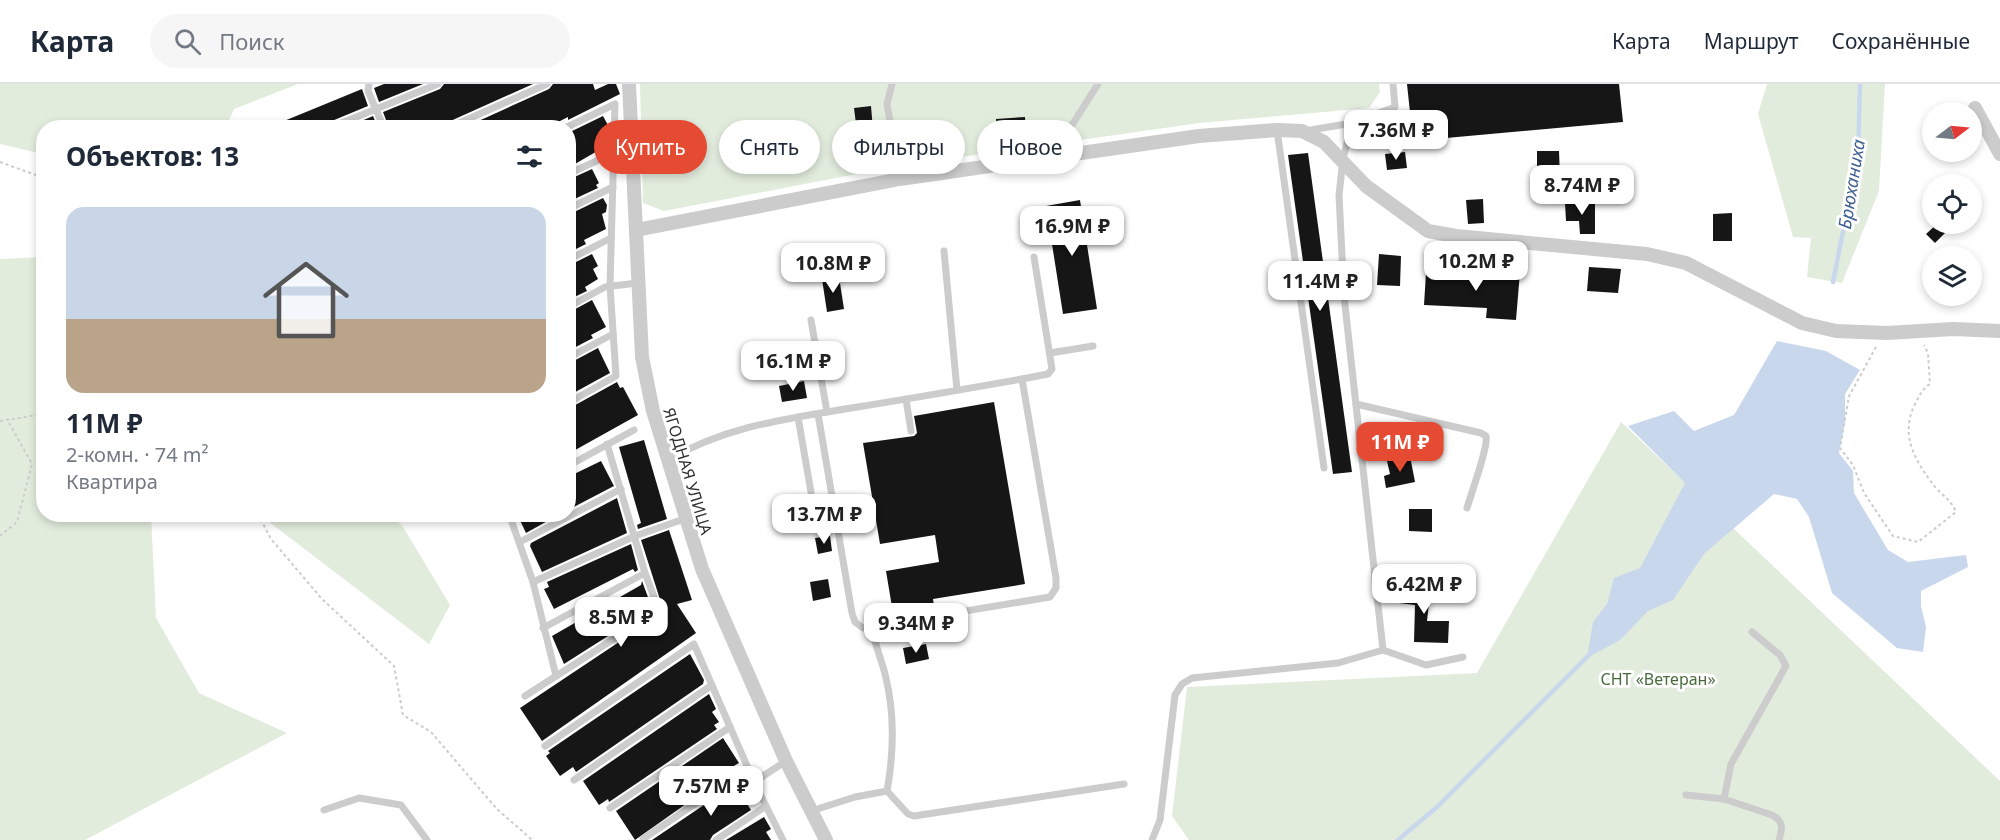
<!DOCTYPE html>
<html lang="ru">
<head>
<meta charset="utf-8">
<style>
  :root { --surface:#fff; --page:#f6f6f7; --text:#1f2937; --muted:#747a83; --line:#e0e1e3; --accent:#e54a32 }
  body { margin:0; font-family:"Noto Sans",sans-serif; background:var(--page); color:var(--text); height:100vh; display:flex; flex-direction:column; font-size:22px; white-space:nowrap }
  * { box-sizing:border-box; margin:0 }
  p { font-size:20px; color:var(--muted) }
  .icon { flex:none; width:33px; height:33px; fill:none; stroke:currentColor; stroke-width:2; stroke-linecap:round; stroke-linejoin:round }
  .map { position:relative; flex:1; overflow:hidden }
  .side { position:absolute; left:36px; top:36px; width:540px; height:402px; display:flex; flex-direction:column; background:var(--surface); border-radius:24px; box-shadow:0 3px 9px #0003 }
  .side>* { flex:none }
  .banner { position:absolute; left:594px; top:36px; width:570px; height:54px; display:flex; gap:12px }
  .needle { width:39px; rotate:74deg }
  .tools { position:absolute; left:1922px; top:18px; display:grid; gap:12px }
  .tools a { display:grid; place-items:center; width:60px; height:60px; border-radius:50%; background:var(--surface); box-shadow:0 3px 9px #0003; font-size:30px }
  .price { position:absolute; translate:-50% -51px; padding:0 14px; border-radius:12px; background:#fff; color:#222; font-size:20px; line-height:39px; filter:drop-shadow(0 2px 3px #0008) }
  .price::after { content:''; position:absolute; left:50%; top:36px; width:18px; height:14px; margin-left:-9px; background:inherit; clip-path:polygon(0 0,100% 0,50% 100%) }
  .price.active { background:var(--accent); color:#fff }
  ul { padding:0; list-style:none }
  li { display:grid; align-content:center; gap:12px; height:318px; padding:0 30px }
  li span { display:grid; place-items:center; height:186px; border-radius:18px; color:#555 }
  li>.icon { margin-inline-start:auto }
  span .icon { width:108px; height:108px; fill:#fffc; stroke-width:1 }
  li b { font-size:26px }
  h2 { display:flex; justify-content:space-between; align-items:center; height:72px; padding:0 30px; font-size:26px }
  .tag { padding:0 21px; border-radius:27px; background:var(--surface); box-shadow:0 3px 9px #0003; font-size:21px; line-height:54px }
  .tag.active { background:var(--accent); color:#fff }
  header { display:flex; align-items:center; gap:36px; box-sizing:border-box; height:84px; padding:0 30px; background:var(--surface); border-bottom:2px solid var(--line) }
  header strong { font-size:28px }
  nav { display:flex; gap:33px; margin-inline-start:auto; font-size:21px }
  .search { width:420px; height:54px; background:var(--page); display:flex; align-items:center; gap:15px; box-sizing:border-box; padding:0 21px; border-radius:33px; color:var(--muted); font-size:22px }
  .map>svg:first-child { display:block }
  .green { fill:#e2ecdd }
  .water { fill:#c9d7ec }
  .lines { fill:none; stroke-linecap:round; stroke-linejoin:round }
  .stream { stroke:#c9d7ec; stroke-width:4.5 }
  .building { fill:#161616 }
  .path { stroke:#ccc; stroke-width:2; stroke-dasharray:3 3; stroke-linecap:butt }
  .lane { stroke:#ccc; stroke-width:7 }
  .street { stroke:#ccc; stroke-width:14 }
  .labels { text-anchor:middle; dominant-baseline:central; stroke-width:6; stroke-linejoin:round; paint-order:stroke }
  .street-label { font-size:16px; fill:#2f2f2f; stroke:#fff }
  .park-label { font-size:16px; fill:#486b3c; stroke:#fff }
  .water-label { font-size:18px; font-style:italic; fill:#3d5f91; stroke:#fff }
</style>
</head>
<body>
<header>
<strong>Карта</strong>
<div class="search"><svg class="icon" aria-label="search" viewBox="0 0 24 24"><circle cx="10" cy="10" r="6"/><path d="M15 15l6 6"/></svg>Поиск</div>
<nav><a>Карта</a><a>Маршрут</a><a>Сохранённые</a></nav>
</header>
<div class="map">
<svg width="2000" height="756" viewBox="0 0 2000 756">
  <rect width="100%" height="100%" fill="#fff"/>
  <!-- green -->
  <g class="green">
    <path d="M0,0H298L234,25L226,43L44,44L43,70L0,60Z"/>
    <path d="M640,0H1379L1380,8L1369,24L1199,39L898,82L664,127L643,119Z"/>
    <path d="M1767,0H1885L1879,107L1842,199L1807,193L1811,154L1793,153L1758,30Z"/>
    <path d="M43,173L44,430L151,431L156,534L199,609L287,649L85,756H0V175Z"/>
    <path d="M1621,338L2000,697V756H1189L1172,732L1187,603L1477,589Z"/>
    <path d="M260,431H391L403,443L450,521L429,560Z"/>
  </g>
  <!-- water -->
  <path class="water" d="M1777,257L1826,267L1860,286L1845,310V338L1839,369L1853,387L1854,409L1888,466L1908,478L1966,471L1968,483L1921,507V522L1926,543L1923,568L1897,564L1832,509L1809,433L1797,415L1774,410L1704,470L1673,516L1648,527L1620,556L1587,574L1593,538L1607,520L1614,494L1640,484L1685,399L1628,342L1674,327L1694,347L1734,331Z"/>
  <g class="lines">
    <!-- stream -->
    <g class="stream">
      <path d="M1833,198L1858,73L1860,0"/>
      <path d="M1398,756L1437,723L1590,570"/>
    </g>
  </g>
  <!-- building -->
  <g class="building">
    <path d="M384,0H423L379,18L374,4Z"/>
    <path d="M444,0H533L446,39L442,44H389L383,28L440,5Z"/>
    <path d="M553,0H593L595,6L608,0H616L620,10L568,36V33L546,44H463L549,5Z"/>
    <path d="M1407,0H1619L1623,38L1413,57Z"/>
    <path d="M362,5L368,22L327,39L323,44H267Z"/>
    <path d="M871,22L873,46L857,48L854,24Z"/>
    <path d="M373,32L378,44H345Z"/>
    <path d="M603,32L609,43V49L601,52L606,62L568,84V49Z"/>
    <path d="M1025,33L1026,55L998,57L996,35Z"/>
    <path d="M1537,67H1559L1560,94L1537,95Z"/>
    <path d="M1405,68L1407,84L1387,86L1385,70Z"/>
    <path d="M1308,69L1352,388L1333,390L1288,71Z"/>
    <path d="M592,85L599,99L596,101L598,104L568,118V96Z"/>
    <path d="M603,114L607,121L606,128L602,130L606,145L584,156L586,160L568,169V131Z"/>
    <path d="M1483,115L1484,139L1468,140L1466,116Z"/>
    <path d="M1080,116L1097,225L1063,230L1046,122Z"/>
    <path d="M1595,118V150H1580L1579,137H1566L1565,119Z"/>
    <path d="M1732,129V157H1713V130Z"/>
    <path d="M1937,140H1943L1949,145L1935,159L1926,150Z"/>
    <path d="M592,170L598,182L593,185L598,195L585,203L587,207L568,216V182Z"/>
    <path d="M1379,170L1401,172L1400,202L1377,201Z"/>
    <path d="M1589,183L1621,185L1618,209L1587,207Z"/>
    <path d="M1490,185L1520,188L1516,236L1486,234L1487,224L1424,221L1426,189L1490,192Z"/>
    <path d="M839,193L844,225L827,228L822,195Z"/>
    <path d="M592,216L606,243L591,251L593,254L568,267V229Z"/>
    <path d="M598,264L610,289L568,312V280Z"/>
    <path d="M804,297L807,314L782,318L779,302Z"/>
    <path d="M617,298L620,304L623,303L638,331L568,370V325Z"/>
    <path d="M994,318L1025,500L933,515L934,522L893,529L886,487L939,478L935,451L880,460L863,359L914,352L917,349L914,332Z"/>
    <path d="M644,356L667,435L638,445L637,441L641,439L619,363Z"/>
    <path d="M1410,372L1415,398L1386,404L1384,392L1390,390L1387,377Z"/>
    <path d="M601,377L614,402L568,426V393Z"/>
    <path d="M617,414L627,449L542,488L530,462L531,459Z"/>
    <path d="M1409,425H1432V448L1409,447Z"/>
    <path d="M517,430H560L526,449Z"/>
    <path d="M669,446L692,516L677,520L696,549L542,657L520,624L664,528L641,456Z"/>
    <path d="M830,452L832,467L818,470L815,454Z"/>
    <path d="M631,460L638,486L635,488L633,485L554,525L544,505L549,503L547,498Z"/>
    <path d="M828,495L831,513L813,517L810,498Z"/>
    <path d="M642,497L652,524L564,580L552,552L641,501Z"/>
    <path d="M1401,499L1431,502L1427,537H1449L1448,559L1414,558L1415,521L1399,519Z"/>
    <path d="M926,560L929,575L906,580L903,564Z"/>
    <path d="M690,570L704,596L703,600L576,688L573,683L560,692L546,672L550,669L548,667Z"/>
    <path d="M709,610L716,625L712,628L719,638L714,641L717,645L609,718L608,715L599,721L583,697Z"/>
    <path d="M723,654L739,679L732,683L734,686L635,756L616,727Z"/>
    <path d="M741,696L749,707L742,712L751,726L713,751L710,756H652Z"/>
    <path d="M764,733L771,745L766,748L771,756H726Z"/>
  </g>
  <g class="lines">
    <!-- path -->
    <g class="path">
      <path d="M0,78L44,94"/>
      <path d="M1876,263L1849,312L1840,364L1853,381L1864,409L1893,452L1918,458L1956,428C1951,416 1943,412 1935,403C1916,378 1900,353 1914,322C1919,313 1921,306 1930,300L1928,269L1924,261"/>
      <path d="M0,337L44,330"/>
      <path d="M258,430L271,455L322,515L394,582L403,631L431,648L496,724L532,756"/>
      <path d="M0,452L17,438L32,380L8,337"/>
    </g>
    <!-- lane -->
    <g class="lane">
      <path d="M369,0L368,7L384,44"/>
      <path d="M892,0L887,20L900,95"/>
      <path d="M1352,39L1343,75L1339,111L1344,212L1383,566L1426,581L1463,573"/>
      <path d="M329,44L438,0"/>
      <path d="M448,44L547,0"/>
      <path d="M565,44L615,20L610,202L616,292L568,319"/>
      <path d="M1277,46L1324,384"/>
      <path d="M1305,47L1352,39L1395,23L1393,0"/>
      <path d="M1053,71L1098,0"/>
      <path d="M568,90L614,69"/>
      <path d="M568,125L613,103"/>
      <path d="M944,167L957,306"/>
      <path d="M568,176L611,154"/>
      <path d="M568,223L605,203L637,199"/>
      <path d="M811,236L827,328"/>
      <path d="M1050,269L1093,262"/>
      <path d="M568,274L613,250"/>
      <path d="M1022,295L1048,290L1052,285L1034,173"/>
      <path d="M906,315L911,347"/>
      <path d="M1356,320L1481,349L1486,352C1489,361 1471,410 1467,424"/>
      <path d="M798,333L811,408"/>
      <path d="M668,376C727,342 785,335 851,324C908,315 965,305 1022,295L1056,494V504L1050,513L863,544L855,538L852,529L818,330"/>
      <path d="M568,382L634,346"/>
      <path d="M509,430L533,498L556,592"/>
      <path d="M520,458L621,405"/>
      <path d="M533,498L635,452L684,435"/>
      <path d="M543,544L645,489"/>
      <path d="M525,612L659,526L645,489L607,360"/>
      <path d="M545,662L694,560L754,698L783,756"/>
      <path d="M574,696L712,601"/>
      <path d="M754,698L786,677"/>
      <path d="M887,707L908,730L914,732L1124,700"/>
      <path d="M1686,711L1724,715L1772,731C1783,737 1783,744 1779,756"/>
      <path d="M1724,715L1731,680L1786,582L1780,571L1752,548"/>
      <path d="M610,724L730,643"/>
      <path d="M324,726L359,714L401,721L427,756"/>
      <path d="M811,727L855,713L887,707C894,668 895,629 885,590C881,574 875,561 872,545"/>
      <path d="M643,755L748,684"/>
      <path d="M716,756L766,722"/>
      <path d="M1152,756L1160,736L1175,611L1182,600L1192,594L1338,579L1383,566"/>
    </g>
    <!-- street -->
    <g class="street">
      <path d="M629,0L642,273L653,327L702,485L786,677L826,756"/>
      <path d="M1975,24L2000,70"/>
      <path d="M636,146L900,95L1199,52L1277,46L1302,47L1324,58L1366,102L1428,147L1456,152L1647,170L1686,179L1802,239L1836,247L1887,249L1953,245L2000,247"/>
    </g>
  </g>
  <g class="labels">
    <!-- street labels -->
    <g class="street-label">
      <text transform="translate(688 387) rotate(73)">ЯГОДНАЯ УЛИЦА</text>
    </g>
    <!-- park labels -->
    <g class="park-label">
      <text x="1658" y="595">СНТ «Ветеран»</text>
    </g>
    <!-- water labels -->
    <g class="water-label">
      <text transform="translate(1851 100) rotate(-81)">Брюханиха</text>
    </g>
  </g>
</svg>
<div class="tools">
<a><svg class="needle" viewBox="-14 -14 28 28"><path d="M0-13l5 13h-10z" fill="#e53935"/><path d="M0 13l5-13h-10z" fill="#747a83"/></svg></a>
<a><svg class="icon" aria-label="locate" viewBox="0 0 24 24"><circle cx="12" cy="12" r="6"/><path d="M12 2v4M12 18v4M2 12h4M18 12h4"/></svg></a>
<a><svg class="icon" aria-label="layers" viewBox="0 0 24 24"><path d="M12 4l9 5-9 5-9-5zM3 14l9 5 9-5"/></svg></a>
</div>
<b class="price" style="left:1396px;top:77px">7.36M ₽</b>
<b class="price" style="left:1582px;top:132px">8.74M ₽</b>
<b class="price" style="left:1072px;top:173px">16.9M ₽</b>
<b class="price" style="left:1476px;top:208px">10.2M ₽</b>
<b class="price" style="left:833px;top:210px">10.8M ₽</b>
<b class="price" style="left:1320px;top:228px">11.4M ₽</b>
<b class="price" style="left:793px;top:308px">16.1M ₽</b>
<b class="price active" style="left:1400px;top:389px">11M ₽</b>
<b class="price" style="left:824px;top:461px">13.7M ₽</b>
<b class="price" style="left:1424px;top:531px">6.42M ₽</b>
<b class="price" style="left:621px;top:564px">8.5M ₽</b>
<b class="price" style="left:916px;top:570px">9.34M ₽</b>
<b class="price" style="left:711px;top:733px">7.57M ₽</b>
<div class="banner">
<a class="tag active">Купить</a>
<a class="tag">Снять</a>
<a class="tag">Фильтры</a>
<a class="tag">Новое</a>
</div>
<section class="side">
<h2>Объектов: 13<svg class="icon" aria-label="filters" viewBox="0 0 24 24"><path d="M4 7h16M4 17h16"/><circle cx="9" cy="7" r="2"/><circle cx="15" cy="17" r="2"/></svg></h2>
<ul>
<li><span style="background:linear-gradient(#c9d6e8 60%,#b9a48a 0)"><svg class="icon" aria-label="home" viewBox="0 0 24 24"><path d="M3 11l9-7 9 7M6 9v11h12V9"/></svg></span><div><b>11M ₽</b><p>2-комн. · 74 m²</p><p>Квартира</p></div></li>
</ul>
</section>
</div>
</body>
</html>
